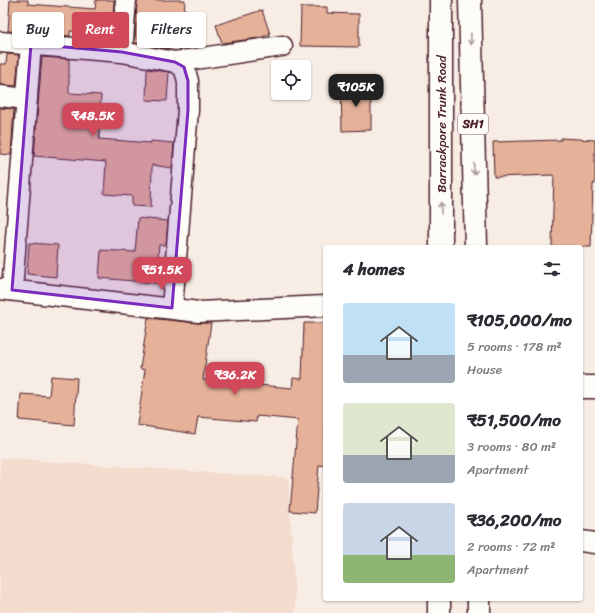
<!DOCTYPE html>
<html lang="en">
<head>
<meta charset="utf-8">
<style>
  :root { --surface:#fff; --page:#f2f2f3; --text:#2b2b33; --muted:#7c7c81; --accent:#d1495b }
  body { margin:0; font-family:Sriracha,sans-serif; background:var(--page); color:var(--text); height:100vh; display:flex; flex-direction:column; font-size:15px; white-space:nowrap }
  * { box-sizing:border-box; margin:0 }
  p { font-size:13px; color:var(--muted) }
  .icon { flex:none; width:22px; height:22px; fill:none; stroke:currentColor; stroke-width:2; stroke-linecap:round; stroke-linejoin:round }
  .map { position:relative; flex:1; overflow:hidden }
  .panel { position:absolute; left:323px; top:245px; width:260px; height:356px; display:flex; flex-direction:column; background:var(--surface); border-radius:4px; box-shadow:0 1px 3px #0004 }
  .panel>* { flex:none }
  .banner { position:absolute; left:12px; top:12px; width:251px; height:36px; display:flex; gap:8px }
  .controls { position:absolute; left:271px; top:60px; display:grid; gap:8px }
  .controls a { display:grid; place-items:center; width:40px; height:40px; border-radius:4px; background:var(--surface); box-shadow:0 1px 3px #0004; font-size:20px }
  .price { position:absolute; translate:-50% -34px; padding:0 9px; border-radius:8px; background:var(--accent); color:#fff; font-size:13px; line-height:26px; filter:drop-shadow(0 1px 2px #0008) }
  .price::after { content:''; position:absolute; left:50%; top:24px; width:12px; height:9px; margin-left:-6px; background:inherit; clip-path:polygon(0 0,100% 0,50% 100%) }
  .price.active { background:#222; color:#fff }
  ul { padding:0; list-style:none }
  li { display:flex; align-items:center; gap:12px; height:100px; padding:0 20px }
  li span { display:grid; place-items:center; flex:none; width:112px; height:80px; border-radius:4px; color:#555 }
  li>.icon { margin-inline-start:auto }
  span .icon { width:48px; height:48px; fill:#fffc; stroke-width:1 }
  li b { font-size:17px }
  h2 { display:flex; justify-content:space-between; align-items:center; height:48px; padding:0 20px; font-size:17px }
  .tag { padding:0 14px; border-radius:4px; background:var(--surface); box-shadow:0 1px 3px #0004; font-size:14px; line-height:36px }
  .tag.active { background:var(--accent); color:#fff }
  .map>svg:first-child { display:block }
  .built { fill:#f3dbce }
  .building { fill:#e6b199; stroke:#4a1f2b }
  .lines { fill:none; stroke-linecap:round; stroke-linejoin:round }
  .minor-casing { stroke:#4a1f2b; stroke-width:23 }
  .tertiary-casing { stroke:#4a1f2b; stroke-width:25 }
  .primary-casing { stroke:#4a1f2b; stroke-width:25 }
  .minor { stroke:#fdfcf7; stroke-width:20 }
  .tertiary { stroke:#fdfcf7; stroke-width:22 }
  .primary { stroke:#fdfcf7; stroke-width:22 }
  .oneway { stroke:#ac999b }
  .marked { fill:#7b2cbf; fill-opacity:0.2; stroke:#7b2cbf; stroke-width:3; stroke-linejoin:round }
  .labels { text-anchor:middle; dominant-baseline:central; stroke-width:3; stroke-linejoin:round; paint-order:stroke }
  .shield { fill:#fdfcf7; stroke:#806168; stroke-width:1 }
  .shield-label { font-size:12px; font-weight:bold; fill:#4a1f2b }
  .street-label { font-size:13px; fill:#4a1f2b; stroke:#fdfcf7 }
</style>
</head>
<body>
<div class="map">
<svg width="595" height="613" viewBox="0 0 595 613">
  <rect width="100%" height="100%" fill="#f8ede4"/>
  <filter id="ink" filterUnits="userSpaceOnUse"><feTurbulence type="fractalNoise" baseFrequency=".025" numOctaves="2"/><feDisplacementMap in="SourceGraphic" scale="8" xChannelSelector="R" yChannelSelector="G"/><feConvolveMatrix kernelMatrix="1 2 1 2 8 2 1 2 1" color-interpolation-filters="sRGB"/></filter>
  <g filter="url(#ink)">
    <!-- built -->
    <path class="built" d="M0,458L288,478L296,613H0Z"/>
    <!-- building -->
    <g class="building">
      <path d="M10,0H28V4L95,9L96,0H114L112,34L70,31V36L8,31Z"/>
      <path d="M137,0H185L184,16H187L185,47L170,46V49L135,43Z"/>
      <path d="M301,7H327V13L359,14V47L300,46Z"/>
      <path d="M262,10L270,34L259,38L222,43L216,25Z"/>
      <path d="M7,54L19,55L16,86L0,85V64H6Z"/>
      <path d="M42,57L69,59V93L101,95L99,139L151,143V141L174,143L172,168L152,165L151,207L132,206V196L104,194L106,162L34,156Z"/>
      <path d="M147,69L169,72L167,101L146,100Z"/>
      <path d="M371,85V130L342,131L341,86Z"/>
      <path d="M0,108L14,109L11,155L0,154Z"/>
      <path d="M561,138L595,140V184H593L591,247H552L554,175L494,177L493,142L561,140Z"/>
      <path d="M138,218L168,221L166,245H159L156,283L99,278L101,250L135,252Z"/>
      <path d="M29,243L58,245L56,277L27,274Z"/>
      <path d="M148,318L198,323H211L203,380L292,388L293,378L302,379L304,323H325V466L319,465L315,513L290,511L298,420L257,416L256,422L198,417L195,434L137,425L145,370L140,369Z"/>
      <path d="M51,376L77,378L74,425L19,420L21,394L49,396Z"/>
    </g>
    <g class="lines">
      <defs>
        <g id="minor">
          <path d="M0,42L122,52L175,62L184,67L188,81V110L172,308"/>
          <path d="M122,52L126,0"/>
          <path d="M175,62L282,46"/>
          <path d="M0,96L27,99"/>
          <path d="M0,289L199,312L325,306"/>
          <path d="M12,290L31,44"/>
          <path d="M581,541L595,543"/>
        </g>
        <path id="tertiary" d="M581,387H595"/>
        <g id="primary">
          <path d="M441,0V247"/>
          <path d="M470,0L476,247"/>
          <path d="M479,599V613"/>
          <path d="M439,613V599"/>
        </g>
      </defs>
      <!-- minor casing -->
      <use href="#minor" class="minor-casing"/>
      <!-- tertiary casing -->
      <use href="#tertiary" class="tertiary-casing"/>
      <!-- primary casing -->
      <use href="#primary" class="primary-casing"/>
      <!-- minor -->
      <use href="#minor" class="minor"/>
      <!-- tertiary -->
      <use href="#tertiary" class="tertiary"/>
      <!-- primary -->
      <use href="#primary" class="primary"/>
    </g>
    <!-- one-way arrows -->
    <defs><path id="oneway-shaft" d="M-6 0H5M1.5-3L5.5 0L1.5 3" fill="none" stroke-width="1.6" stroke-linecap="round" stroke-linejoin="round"/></defs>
    <g class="oneway">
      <use href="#oneway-shaft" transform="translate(471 39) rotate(89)"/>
      <use href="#oneway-shaft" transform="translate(474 169) rotate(89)"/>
      <use href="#oneway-shaft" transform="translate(441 208) rotate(-91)"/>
    </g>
  </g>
  <!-- marked area -->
  <path class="marked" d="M31,44L122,52L175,62L184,67L188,81V110L172,308L12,290Z"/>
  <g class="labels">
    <!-- shield labels -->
    <rect class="shield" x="458" y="114" width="30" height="20" rx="3"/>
    <g class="shield-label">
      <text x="473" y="124">SH1</text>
    </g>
    <!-- street labels -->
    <g class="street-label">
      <text transform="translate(441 124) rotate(-90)">Barrackpore Trunk Road</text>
    </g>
  </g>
</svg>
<div class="controls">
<a><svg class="icon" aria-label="locate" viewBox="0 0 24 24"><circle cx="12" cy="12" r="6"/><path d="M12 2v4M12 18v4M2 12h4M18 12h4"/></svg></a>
</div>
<b class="price active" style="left:356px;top:108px">₹105K</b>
<b class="price" style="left:93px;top:137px">₹48.5K</b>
<b class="price" style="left:162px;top:291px">₹51.5K</b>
<b class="price" style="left:235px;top:396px">₹36.2K</b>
<div class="banner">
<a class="tag">Buy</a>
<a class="tag active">Rent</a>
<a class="tag">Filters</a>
</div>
<section class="panel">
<h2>4 homes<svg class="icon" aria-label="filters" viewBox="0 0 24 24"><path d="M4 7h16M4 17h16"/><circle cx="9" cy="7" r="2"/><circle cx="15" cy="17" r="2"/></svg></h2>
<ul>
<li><span style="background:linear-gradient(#bfe0f5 65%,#9aa5b1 0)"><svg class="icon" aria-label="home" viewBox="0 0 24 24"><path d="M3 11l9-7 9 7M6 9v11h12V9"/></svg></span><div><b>₹105,000/mo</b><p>5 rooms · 178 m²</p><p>House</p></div></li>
<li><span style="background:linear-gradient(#dfe7d0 65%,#9aa5b1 0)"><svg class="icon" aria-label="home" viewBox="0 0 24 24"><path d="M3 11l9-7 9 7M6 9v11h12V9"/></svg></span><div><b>₹51,500/mo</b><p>3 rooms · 80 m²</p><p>Apartment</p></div></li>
<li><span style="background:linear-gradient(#c9d6e8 65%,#8fb573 0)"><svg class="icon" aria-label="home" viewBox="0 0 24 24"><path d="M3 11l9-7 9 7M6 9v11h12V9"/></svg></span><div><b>₹36,200/mo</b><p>2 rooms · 72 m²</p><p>Apartment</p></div></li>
</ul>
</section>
</div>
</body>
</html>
